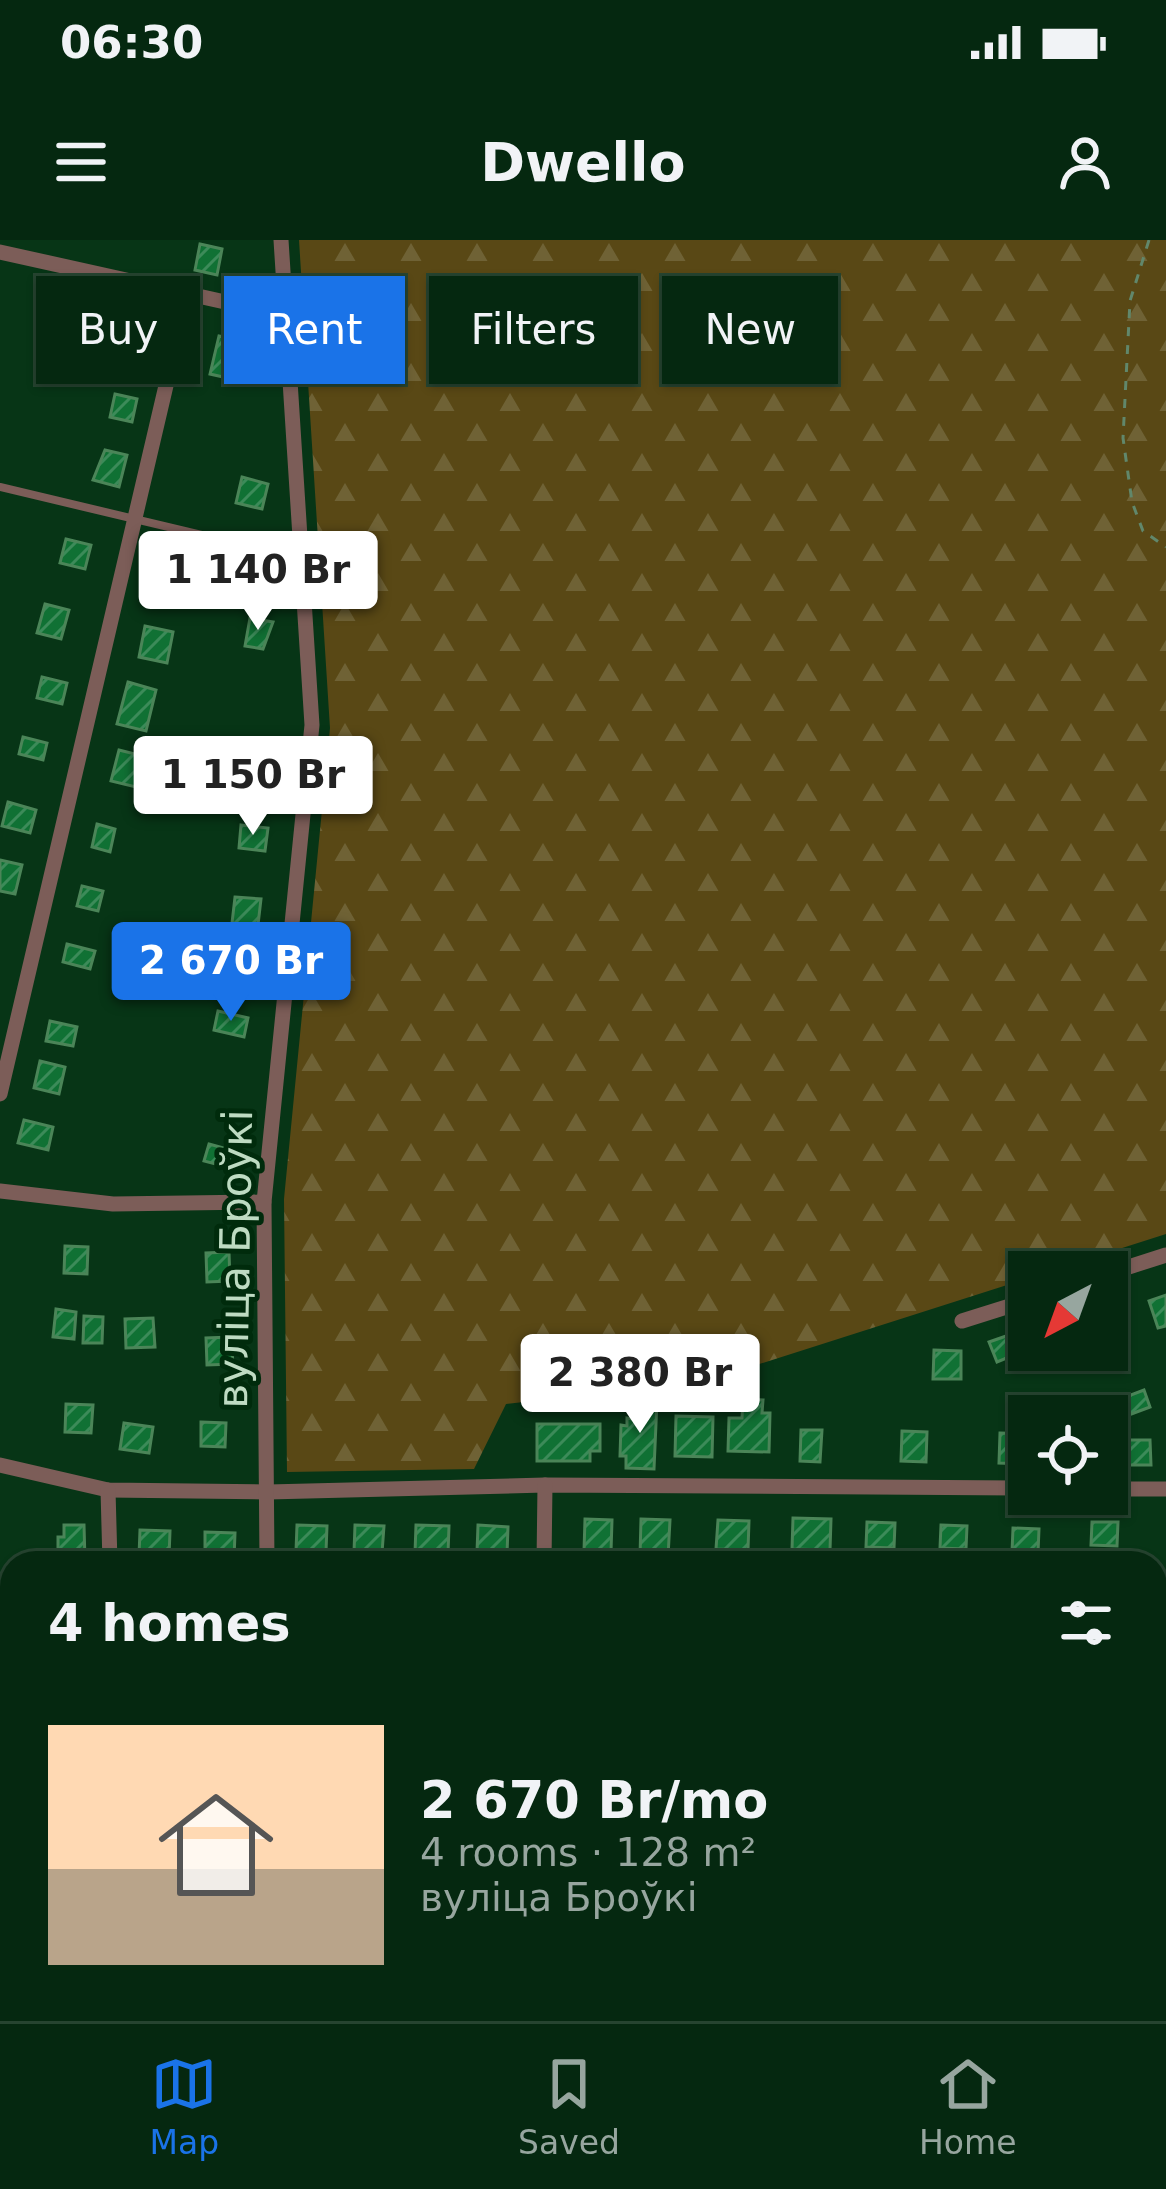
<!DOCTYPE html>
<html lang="en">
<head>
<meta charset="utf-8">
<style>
  :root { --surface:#052810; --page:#13341e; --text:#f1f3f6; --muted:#97a69f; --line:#264430; --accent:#1a73e8 }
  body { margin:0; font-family:"DejaVu Sans",sans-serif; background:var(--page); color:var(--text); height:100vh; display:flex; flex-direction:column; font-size:45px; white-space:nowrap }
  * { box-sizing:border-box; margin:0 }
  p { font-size:39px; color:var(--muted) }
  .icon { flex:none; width:66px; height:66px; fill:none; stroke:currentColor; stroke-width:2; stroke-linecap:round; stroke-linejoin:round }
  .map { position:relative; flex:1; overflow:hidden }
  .sheet { position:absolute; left:0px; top:1311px; width:1167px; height:471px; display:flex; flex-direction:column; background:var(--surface); border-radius:36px 36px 0 0; box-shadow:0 3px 9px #0004,0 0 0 3px var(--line) }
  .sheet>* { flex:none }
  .banner { position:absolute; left:36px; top:36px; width:1095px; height:108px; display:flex; gap:24px }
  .needle { width:78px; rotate:221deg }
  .buttons { position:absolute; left:1008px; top:1011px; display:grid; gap:24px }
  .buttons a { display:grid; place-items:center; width:120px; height:120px; border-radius:0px; background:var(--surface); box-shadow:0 3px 9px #0004,0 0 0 3px var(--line); font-size:60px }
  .price { position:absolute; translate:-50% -102px; padding:0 27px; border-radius:12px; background:#fff; color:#222; font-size:39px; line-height:78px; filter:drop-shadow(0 3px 6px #0008) }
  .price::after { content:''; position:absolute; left:50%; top:72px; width:36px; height:27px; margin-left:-18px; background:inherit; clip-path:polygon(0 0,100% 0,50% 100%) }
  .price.selected { background:var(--accent); color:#fff }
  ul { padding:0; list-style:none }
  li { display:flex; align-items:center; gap:36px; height:300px; padding:0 48px }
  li+li { border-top:3px solid var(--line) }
  li span { display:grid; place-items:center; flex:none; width:336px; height:240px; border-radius:0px; color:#555 }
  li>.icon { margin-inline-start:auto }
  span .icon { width:144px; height:144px; fill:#fffc; stroke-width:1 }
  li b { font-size:51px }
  h2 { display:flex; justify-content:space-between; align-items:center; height:144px; padding:0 48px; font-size:51px }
  .pill { padding:0 42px; border-radius:0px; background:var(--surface); box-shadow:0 3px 9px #0004,0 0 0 3px var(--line); font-size:42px; line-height:108px }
  .pill.selected { background:var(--accent); color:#fff }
  .status { display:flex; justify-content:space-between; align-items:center; height:84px; padding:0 60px; background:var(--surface); direction:ltr }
  .status svg { height:33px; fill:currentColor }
  header { display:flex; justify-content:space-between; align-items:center; height:156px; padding:0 48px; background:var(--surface); font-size:54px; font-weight:700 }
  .tab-bar { display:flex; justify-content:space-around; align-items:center; height:168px; border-top:3px solid var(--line); background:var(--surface); font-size:33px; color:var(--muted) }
  .tab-bar a { display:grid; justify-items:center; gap:6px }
  .tab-bar .selected { color:var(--accent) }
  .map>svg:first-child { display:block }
  .forest { fill:url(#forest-firs) }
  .building { fill:url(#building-hatch); stroke:#4b8558; stroke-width:3 }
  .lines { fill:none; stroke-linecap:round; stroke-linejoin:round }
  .path { stroke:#61876b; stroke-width:3; stroke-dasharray:9 9; stroke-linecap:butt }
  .service { stroke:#7c5d58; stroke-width:8 }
  .minor { stroke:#7c5d58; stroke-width:15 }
  .secondary { stroke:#a97970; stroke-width:21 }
  .labels { text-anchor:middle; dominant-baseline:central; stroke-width:10; stroke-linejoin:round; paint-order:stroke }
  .street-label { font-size:42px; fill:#bedbc2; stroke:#002b0c }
</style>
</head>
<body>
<div class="status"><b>06:30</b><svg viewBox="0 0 49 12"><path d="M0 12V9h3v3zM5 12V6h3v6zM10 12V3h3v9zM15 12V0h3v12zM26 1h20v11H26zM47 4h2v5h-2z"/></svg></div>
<header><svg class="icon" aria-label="menu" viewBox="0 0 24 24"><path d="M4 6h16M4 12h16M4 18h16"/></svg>Dwello<svg class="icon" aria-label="person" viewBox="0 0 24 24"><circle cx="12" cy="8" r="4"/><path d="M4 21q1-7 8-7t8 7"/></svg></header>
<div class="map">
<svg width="1166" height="1781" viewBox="0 0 1166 1781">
  <defs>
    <pattern id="forest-firs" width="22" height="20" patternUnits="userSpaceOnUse" patternTransform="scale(3)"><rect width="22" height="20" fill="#594815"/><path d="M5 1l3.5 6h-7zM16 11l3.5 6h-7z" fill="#6f6235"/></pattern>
    <pattern id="building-hatch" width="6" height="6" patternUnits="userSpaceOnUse" patternTransform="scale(3)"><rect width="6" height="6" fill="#107134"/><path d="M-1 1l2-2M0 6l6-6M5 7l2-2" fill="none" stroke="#3c8b59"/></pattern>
  </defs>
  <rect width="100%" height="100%" fill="#073516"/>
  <!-- forest -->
  <path class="forest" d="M299,0H1166V994L1047,1032H1029V1038L703,1142L506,1164L474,1229L287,1232L284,959L330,488Z"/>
  <!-- building -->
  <g class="building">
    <path d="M200,4L222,9L217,35L195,30Z"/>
    <path d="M126,91L154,97L149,119L121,113Z"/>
    <path d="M219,96L242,101L232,139L210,134Z"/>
    <path d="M115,154L137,159L132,182L110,177Z"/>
    <path d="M105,210L127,215L119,247L93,240Z"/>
    <path d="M242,237L268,244L262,269L236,263Z"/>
    <path d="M66,299L91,305L85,329L60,323Z"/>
    <path d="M159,323L196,331L191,353L154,345Z"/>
    <path d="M45,364L69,370L61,399L37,393Z"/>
    <path d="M250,378L273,382L263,409L245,406Z"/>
    <path d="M145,386L173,392L167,423L139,417Z"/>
    <path d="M42,437L67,443L62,464L37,458Z"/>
    <path d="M128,442L156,450L146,491L117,484Z"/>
    <path d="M23,497L47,503L43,520L19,514Z"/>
    <path d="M252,508L274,512L269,534L248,530Z"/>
    <path d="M119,510L143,516L136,547L111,541Z"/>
    <path d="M8,562L36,570L30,593L2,586Z"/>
    <path d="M97,584L115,589L110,612L92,607Z"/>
    <path d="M241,585L268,588L265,611L239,608Z"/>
    <path d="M0,620L22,625L15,654L0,651Z"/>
    <path d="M82,646L103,651L98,671L77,666Z"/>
    <path d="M235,657L261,659L258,685L232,683Z"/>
    <path d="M67,704L95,711L90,729L63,722Z"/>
    <path d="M233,723L259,729L253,752L227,746Z"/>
    <path d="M218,771L248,778L244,797L214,790Z"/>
    <path d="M50,781L77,787L73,806L46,801Z"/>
    <path d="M40,821L65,827L59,854L34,848Z"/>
    <path d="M24,880L53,887L48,910L18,903Z"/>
    <path d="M209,904L231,910L227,927L204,921Z"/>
    <path d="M65,1006L88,1007L87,1034L64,1033Z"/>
    <path d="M229,1012L230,1041L207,1042L206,1013Z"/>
    <path d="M1166,1055V1086L1158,1088L1149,1061Z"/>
    <path d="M56,1069L76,1072L74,1099L53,1097Z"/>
    <path d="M84,1076L103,1077L102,1103H83Z"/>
    <path d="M153,1078L155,1107L126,1108L125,1079Z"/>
    <path d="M1012,1094L1019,1113L997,1122L989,1102Z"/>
    <path d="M231,1097L233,1124L207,1125L206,1098Z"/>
    <path d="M934,1110L961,1111V1139H933Z"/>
    <path d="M1144,1150L1150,1167L1107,1183V1176H1103L1099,1167Z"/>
    <path d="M743,1159L763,1160L762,1173H770L769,1212L728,1211L729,1178H742Z"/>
    <path d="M634,1160L657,1161L654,1229L626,1228V1216H620L621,1185L627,1186V1178L633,1179Z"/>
    <path d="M66,1164L93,1165L91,1193L65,1192Z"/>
    <path d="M676,1176L713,1177L712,1217L675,1216Z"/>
    <path d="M201,1182L226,1183L225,1207L201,1206Z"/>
    <path d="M124,1183L153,1187L149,1213L120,1209Z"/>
    <path d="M537,1184H600V1211H590V1221H537Z"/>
    <path d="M801,1190H822L820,1222L800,1221Z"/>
    <path d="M902,1191L927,1192L926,1222L901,1221Z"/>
    <path d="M1000,1193L1029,1194V1224L999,1223Z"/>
    <path d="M1118,1200H1150L1151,1225H1118Z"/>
    <path d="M793,1278L831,1279L830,1310L792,1309Z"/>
    <path d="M585,1279L612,1280L611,1312L584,1311Z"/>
    <path d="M641,1279L670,1280L668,1317L640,1316Z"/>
    <path d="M718,1280L749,1281L748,1310L716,1309Z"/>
    <path d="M867,1282L895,1283L894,1308L866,1307Z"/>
    <path d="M1092,1282H1118L1117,1306L1091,1305Z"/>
    <path d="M64,1285H84L85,1321H58V1297H64Z"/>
    <path d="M297,1285L327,1286L326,1312L296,1311Z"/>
    <path d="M355,1285L384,1286L382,1313L354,1312Z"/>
    <path d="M416,1285L449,1286L448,1314L415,1313Z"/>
    <path d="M478,1285L508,1287L507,1314L477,1312Z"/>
    <path d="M941,1285L967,1286L966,1309L940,1308Z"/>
    <path d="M1013,1288L1039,1289L1038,1313L1012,1312Z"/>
    <path d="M140,1290L170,1291L169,1317L139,1316Z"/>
    <path d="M205,1292L235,1293L234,1319L205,1318Z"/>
  </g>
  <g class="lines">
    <!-- path -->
    <g class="path">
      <path d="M1149,0L1130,61L1123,198L1132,262L1143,291L1166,307"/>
      <path d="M1155,1755H1166"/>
    </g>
    <!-- service -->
    <path class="service" d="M0,247L299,318"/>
    <!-- minor -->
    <g class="minor">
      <path d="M0,12L288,76"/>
      <path d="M0,854L187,56"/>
      <path d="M0,951L113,964L264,962"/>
      <path d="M1107,1034L1166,1015"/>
      <path d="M962,1081L1029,1060"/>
      <path d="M0,1225L108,1250L268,1252L545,1245L1029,1248"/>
      <path d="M1107,1249H1166"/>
      <path d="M108,1250L110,1323"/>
      <path d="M267,1323L264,962L312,485L281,0"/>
      <path d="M544,1323L545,1245"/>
      <path d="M1155,1488H1166"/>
      <path d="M122,1770L123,1781"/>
      <path d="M263,1781V1770"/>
      <path d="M538,1781V1770"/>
    </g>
    <!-- secondary -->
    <path class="secondary" d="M635,1781L1166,1778"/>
  </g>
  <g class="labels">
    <!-- street labels -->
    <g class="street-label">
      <text transform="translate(235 1019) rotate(-89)">вуліца Броўкі</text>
    </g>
  </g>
</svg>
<div class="buttons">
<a><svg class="needle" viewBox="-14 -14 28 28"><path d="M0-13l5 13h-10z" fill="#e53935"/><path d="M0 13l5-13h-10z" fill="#97a69f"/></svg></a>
<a><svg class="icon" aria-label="locate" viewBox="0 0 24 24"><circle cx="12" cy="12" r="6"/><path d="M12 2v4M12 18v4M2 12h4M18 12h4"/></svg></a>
</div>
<b class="price" style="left:258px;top:393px">1 140 Br</b>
<b class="price" style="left:253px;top:598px">1 150 Br</b>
<b class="price selected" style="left:231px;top:784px">2 670 Br</b>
<b class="price" style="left:640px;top:1196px">2 380 Br</b>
<div class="banner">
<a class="pill">Buy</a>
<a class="pill selected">Rent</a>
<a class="pill">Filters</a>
<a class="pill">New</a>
</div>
<section class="sheet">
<h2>4 homes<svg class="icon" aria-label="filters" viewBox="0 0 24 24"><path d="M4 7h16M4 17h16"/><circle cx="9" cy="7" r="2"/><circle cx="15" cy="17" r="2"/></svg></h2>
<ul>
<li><span style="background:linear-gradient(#ffd9b3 60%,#b9a48a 0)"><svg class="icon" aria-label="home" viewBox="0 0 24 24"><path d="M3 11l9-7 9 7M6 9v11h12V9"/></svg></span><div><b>2 670 Br/mo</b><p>4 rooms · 128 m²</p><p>вуліца Броўкі</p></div></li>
</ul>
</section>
</div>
<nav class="tab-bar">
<a class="selected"><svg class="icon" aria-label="map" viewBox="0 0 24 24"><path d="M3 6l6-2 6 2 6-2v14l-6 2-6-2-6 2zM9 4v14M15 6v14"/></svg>Map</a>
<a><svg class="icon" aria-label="saved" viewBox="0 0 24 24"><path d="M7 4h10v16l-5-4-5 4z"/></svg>Saved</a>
<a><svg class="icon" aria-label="home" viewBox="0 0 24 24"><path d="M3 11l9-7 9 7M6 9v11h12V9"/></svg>Home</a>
</nav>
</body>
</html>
